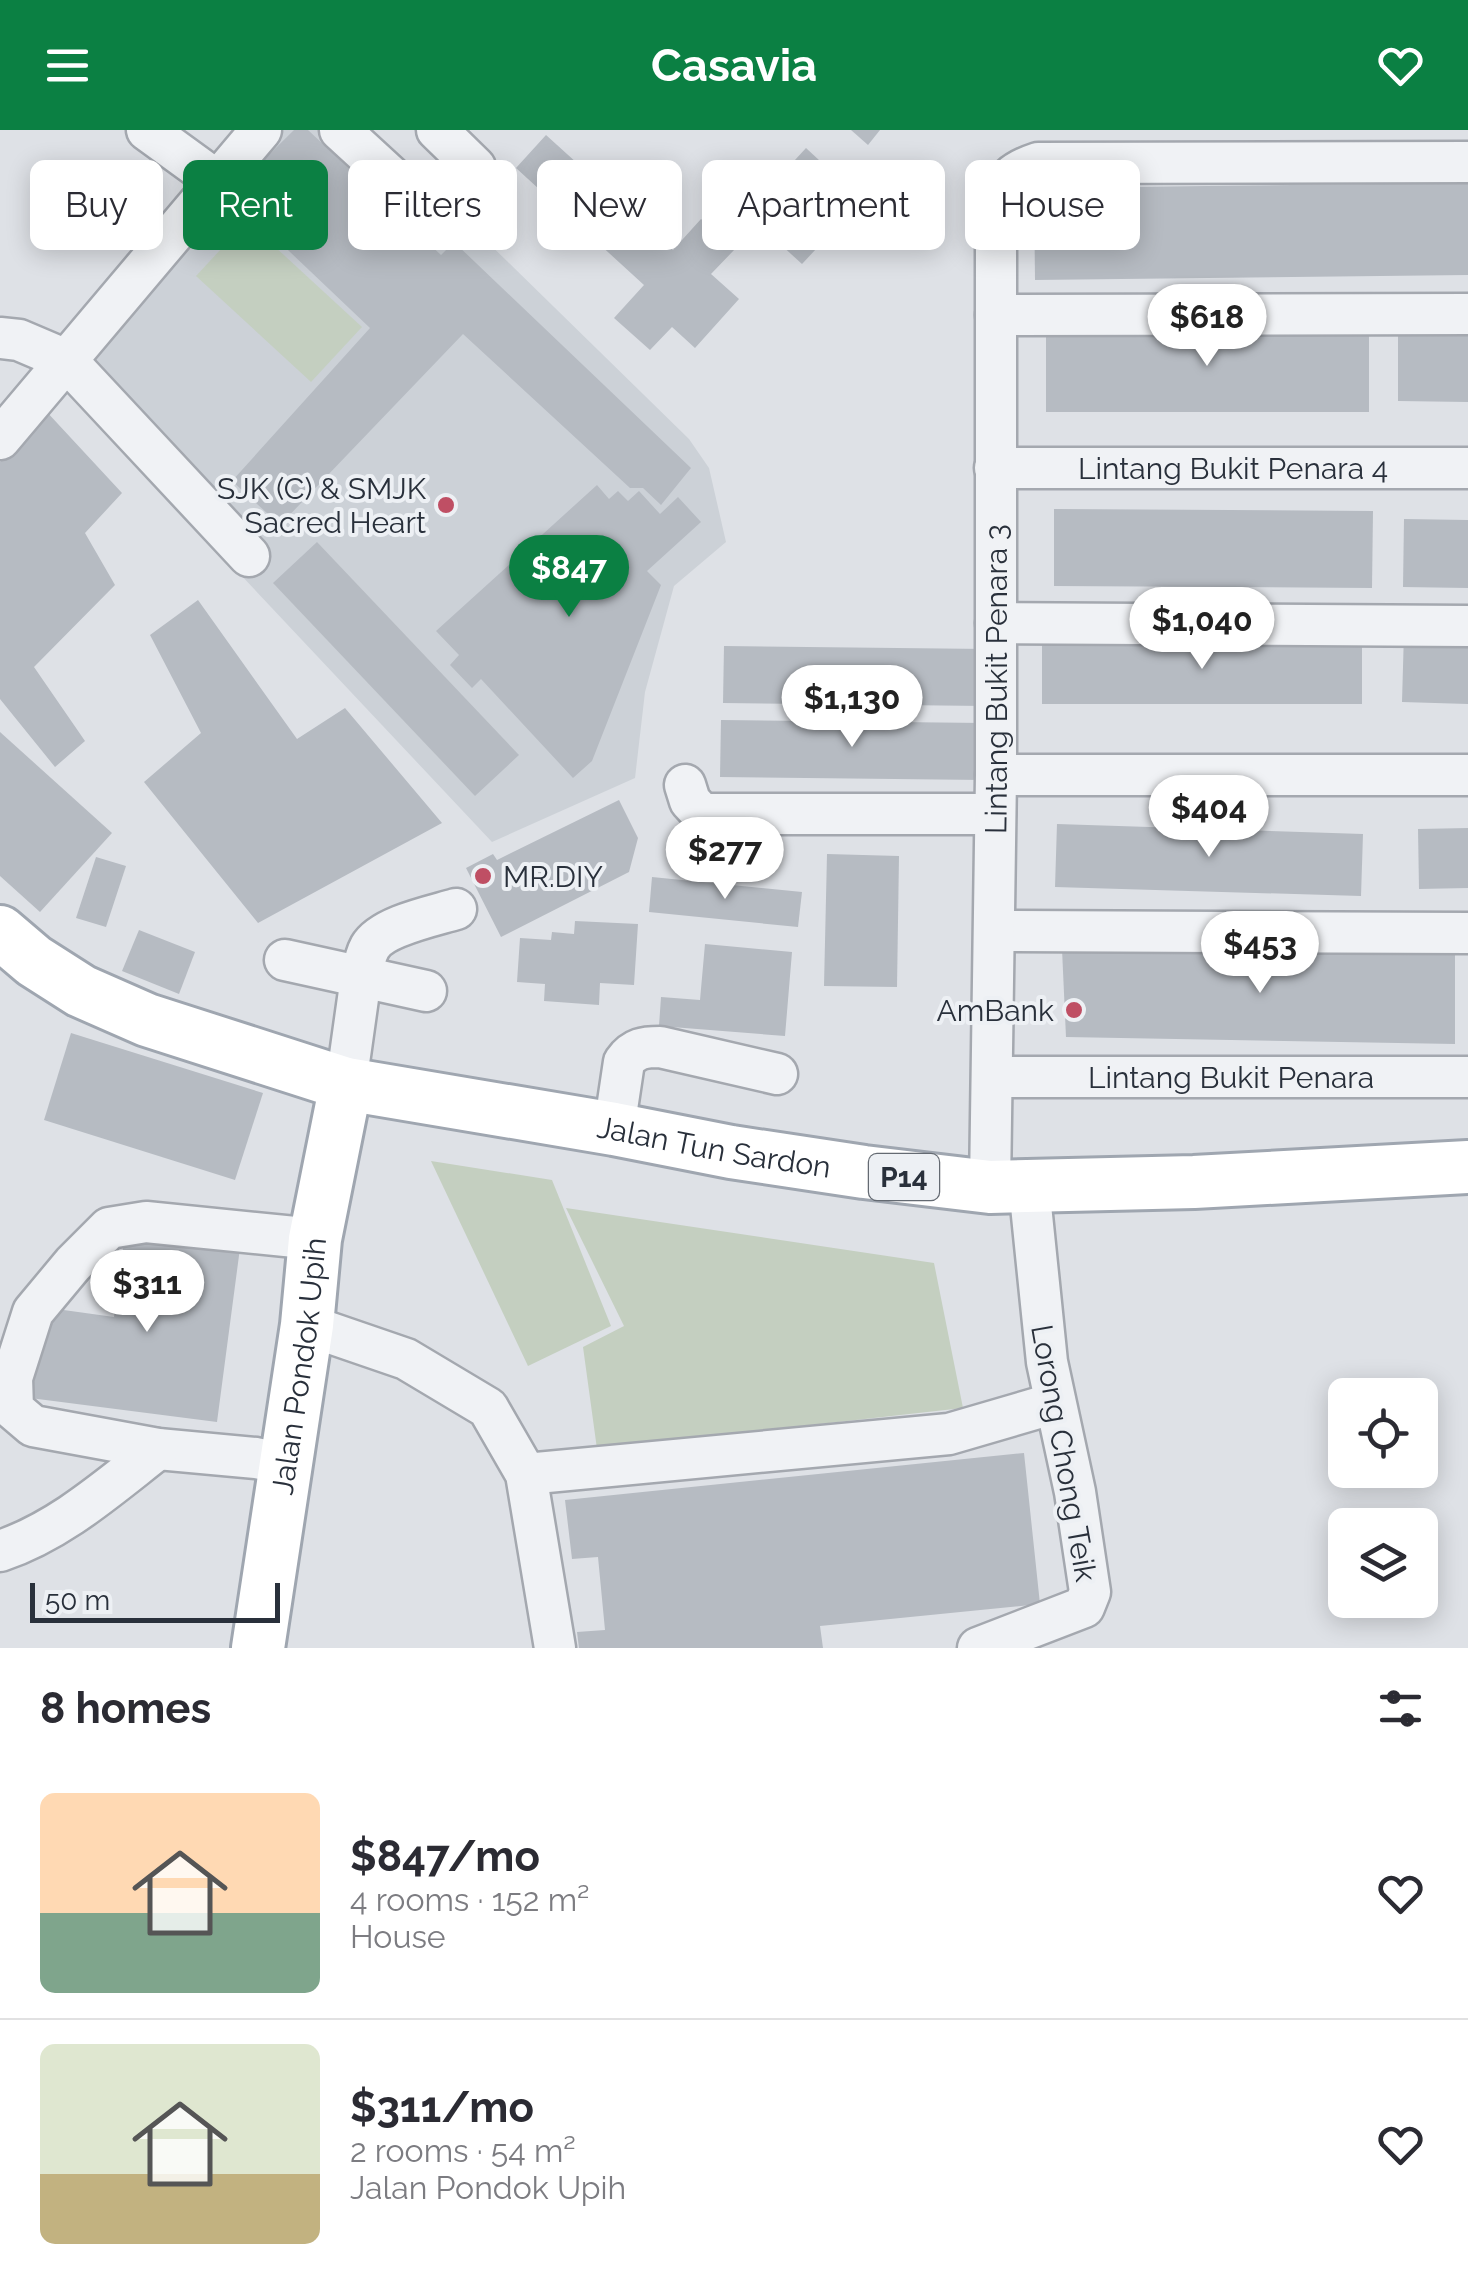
<!DOCTYPE html>
<html lang="en">
<head>
<meta charset="utf-8">
<style>
  :root { --surface:#fff; --page:#f2f2f3; --text:#2b2b33; --muted:#7c7c81; --line:#e1e1e2; --accent:#0b8043 }
  body { margin:0; font-family:Raleway,sans-serif; background:var(--page); color:var(--text); height:100vh; display:flex; flex-direction:column; font-size:38px; white-space:nowrap }
  * { box-sizing:border-box; margin:0 }
  p { font-size:32px; color:var(--muted) }
  .icon { flex:none; width:55px; height:55px; fill:none; stroke:currentColor; stroke-width:2; stroke-linecap:round; stroke-linejoin:round }
  .map { position:relative; height:1518px; overflow:hidden }
  .details { display:flex; flex-direction:column; background:var(--surface); flex:1 }
  .details>* { flex:none }
  .banner { position:absolute; left:30px; top:30px; width:1410px; height:90px; display:flex; gap:20px }
  .tools { position:absolute; left:1328px; top:1248px; display:grid; gap:20px }
  .tools a { display:grid; place-items:center; width:110px; height:110px; border-radius:15px; background:var(--surface); box-shadow:0 5px 25px #0003; font-size:50px }
  .scale { position:absolute; left:30px; bottom:25px; width:250px; box-sizing:border-box; padding-left:10px; border:5px solid #29303b; border-top:0; font-size:28px; line-height:35px; white-space:nowrap; color:#29303b; -webkit-text-stroke:8px #edf0f4; paint-order:stroke }
  .price { position:absolute; translate:-50% -85px; padding:0 22px; border-radius:35px; background:#fff; color:#222; font-size:32px; line-height:65px; filter:drop-shadow(0 2px 5px #0008) }
  .price::after { content:''; position:absolute; left:50%; top:60px; width:30px; height:22px; margin-left:-15px; background:inherit; clip-path:polygon(0 0,100% 0,50% 100%) }
  .price.selected { background:var(--accent); color:#fff }
  ul { padding:0; list-style:none }
  li { display:flex; align-items:center; gap:30px; height:250px; padding:0 40px }
  li+li { border-top:2px solid var(--line) }
  li span { display:grid; place-items:center; flex:none; width:280px; height:200px; border-radius:15px; color:#555 }
  li>.icon { margin-inline-start:auto }
  span .icon { width:120px; height:120px; fill:#fffc; stroke-width:1 }
  li b { font-size:42px }
  h2 { display:flex; justify-content:space-between; align-items:center; height:120px; padding:0 40px; font-size:42px }
  .pill { padding:0 35px; border-radius:15px; background:var(--surface); box-shadow:0 5px 25px #0003; font-size:35px; line-height:90px }
  .pill.selected { background:var(--accent); color:#fff }
  header { display:flex; justify-content:space-between; align-items:center; height:130px; padding:0 40px; background:var(--accent); color:#fff; font-size:45px; font-weight:700 }
  .map>svg:first-child { display:block }
  .built { fill:#ccd1d7 }
  .green { fill:#c4cfc0 }
  .building { fill:#b6bbc2 }
  .lines { fill:none; stroke-linecap:round; stroke-linejoin:round }
  .minor-casing { stroke:#a4a8af; stroke-width:45 }
  .major-casing { stroke:#9fa6b0; stroke-width:58 }
  .minor { stroke:#f0f2f5; stroke-width:40 }
  .major { stroke:#fff; stroke-width:52 }
  .poi-dot { fill:#bf4f64; stroke:#edf0f4; stroke-width:4 }
  .labels { text-anchor:middle; dominant-baseline:central; stroke-width:8; stroke-linejoin:round; paint-order:stroke }
  .shield { fill:#edf0f4; stroke:#646a72; stroke-width:2.5 }
  .shield-label { font-size:28px; font-weight:bold; fill:#29303b }
  .street-label { font-size:30px; fill:#29303b; stroke:#edf0f4 }
  .poi-label { font-size:30px; fill:#29303b; stroke:#edf0f4; text-anchor:end }
</style>
</head>
<body>
<header><svg class="icon" aria-label="menu" viewBox="0 0 24 24"><path d="M4 6h16M4 12h16M4 18h16"/></svg>Casavia<svg class="icon" aria-label="heart" viewBox="0 0 24 24"><path d="M12 20l-8-8c-3-5 5-10 8-4 3-6 11-1 8 4z"/></svg></header>
<div class="map">
<svg width="1468" height="1518" viewBox="0 0 1468 1518">
  <rect width="100%" height="100%" fill="#dee1e6"/>
  <!-- built -->
  <path class="built" d="M284,0H319L442,118L467,92L689,309L709,338L726,412L674,456L645,562L635,648L492,712L65,258Z"/>
  <!-- green -->
  <g class="green">
    <path d="M247,91L362,197L311,252L196,146Z"/>
    <path d="M431,1031L552,1050L611,1196L528,1236Z"/>
    <path d="M566,1078L934,1133L963,1278L597,1319L583,1217L624,1196Z"/>
  </g>
  <!-- building -->
  <g class="building">
    <path d="M294,0H308L441,125L454,112L691,338L661,375L643,358H630L463,204L280,395L232,351L370,198L229,64Z"/>
    <path d="M851,0H880L868,15Z"/>
    <path d="M546,5L673,120L701,89L735,119L711,144L739,169L695,218L672,197L650,220L614,188L644,155L516,38Z"/>
    <path d="M806,18L862,70L802,134L746,83Z"/>
    <path d="M1468,53V145L1035,150L1034,58Z"/>
    <path d="M1398,194L1468,195V272L1398,271Z"/>
    <path d="M1046,196L1369,197V282H1046Z"/>
    <path d="M45,280L122,363L85,403L115,455L34,537L85,611L55,637L0,569V332Z"/>
    <path d="M597,355L609,369L618,361L628,371L639,361L660,384L678,367L701,392L647,441L661,455L592,631L573,648L481,549L472,558L450,535L459,525L436,501Z"/>
    <path d="M1054,379L1373,381L1372,458L1054,456Z"/>
    <path d="M1404,389L1468,390V458L1403,457Z"/>
    <path d="M317,412L519,625L475,666L273,453Z"/>
    <path d="M198,470L297,609L345,578L442,693L258,793L144,652L201,603L150,505Z"/>
    <path d="M1404,502L1468,504V574L1402,572Z"/>
    <path d="M1042,509L1362,510V574H1042Z"/>
    <path d="M724,516L987,519L986,576L723,573Z"/>
    <path d="M721,590L984,593L983,650L720,647Z"/>
    <path d="M0,602L112,703L40,782L0,746Z"/>
    <path d="M619,670L638,708L629,742L501,807L466,738L493,724L497,730Z"/>
    <path d="M1057,694L1363,704L1361,766L1055,757Z"/>
    <path d="M1468,698V758L1419,759L1418,699Z"/>
    <path d="M827,724L899,726L897,857L824,856Z"/>
    <path d="M96,727L126,736L106,797L76,788Z"/>
    <path d="M652,747L802,762L798,797L649,782Z"/>
    <path d="M575,791L638,794L634,855L600,853L599,875L544,871L545,854L517,852L520,808L551,810L552,802L574,804Z"/>
    <path d="M139,800L195,822L179,864L122,841Z"/>
    <path d="M705,814L792,822L785,906L659,896L661,867L700,870Z"/>
    <path d="M1062,819L1455,825V914L1066,907Z"/>
    <path d="M71,903L263,963L235,1050L44,990Z"/>
    <path d="M125,1103L240,1118L217,1292L30,1268L42,1177L114,1187Z"/>
    <path d="M1024,1323L1040,1474L820,1496L823,1518H579L577,1502L605,1500L598,1427L572,1429L565,1370Z"/>
  </g>
  <g class="lines">
    <defs>
      <g id="minor">
        <path d="M147,0L217,51"/>
        <path d="M340,0L426,79L440,83C455,73 474,55 475,37L437,0"/>
        <path d="M996,185L1468,184"/>
        <path d="M0,208L19,210L66,230L249,426"/>
        <path d="M0,309L261,0"/>
        <path id="s1" d="M995,338H1468"/>
        <path d="M996,493L1468,496"/>
        <path d="M996,645H1468"/>
        <path d="M685,655L690,671L702,684H995"/>
        <path d="M995,801L1468,803"/>
        <path d="M285,830L426,861"/>
        <path id="s2" d="M993,947H1468"/>
        <path d="M346,954L361,847C363,837 365,826 370,817C382,796 433,786 456,779"/>
        <path d="M614,999L624,932C634,918 644,917 660,917L777,944"/>
        <path id="s3" d="M990,1057L996,645V74C1003,50 1014,41 1038,33L1468,32"/>
        <path d="M307,1195L406,1229L488,1278L526,1344L555,1518"/>
        <path d="M286,1334L256,1328L158,1319L33,1296L13,1279L12,1248L33,1182L73,1134L109,1098L146,1092L315,1109"/>
        <path d="M526,1344L949,1304L1055,1273"/>
        <path d="M0,1421C60,1401 109,1357 158,1319"/>
        <path d="M978,1518L1084,1477L1090,1462L1075,1362L1047,1232L1029,1056"/>
      </g>
      <g id="major">
        <path id="s4" d="M0,802L34,831L81,861L147,890L346,954L614,999L731,1022L864,1042L990,1057L1194,1052L1468,1037"/>
        <path id="s5" d="M258,1518L307,1195L315,1109L346,954"/>
      </g>
    </defs>
    <!-- minor casing -->
    <use href="#minor" class="minor-casing"/>
    <!-- major casing -->
    <use href="#major" class="major-casing"/>
    <!-- minor -->
    <use href="#minor" class="minor"/>
    <!-- major -->
    <use href="#major" class="major"/>
  </g>
  <!-- markers -->
  <g class="poi-dot">
    <circle cx="446" cy="375" r="10"/>
    <circle cx="483" cy="746" r="10"/>
    <circle cx="1074" cy="880" r="10"/>
  </g>
  <g class="labels">
    <!-- shield labels -->
    <rect class="shield" x="869" y="1024" width="70" height="46" rx="8"/>
    <g class="shield-label">
      <text x="904" y="1047">P14</text>
    </g>
    <!-- street labels -->
    <g class="street-label">
      <text stroke="none"><textPath href="#s1" startOffset="238">Lintang Bukit Penara 4</textPath></text>
      <text stroke="none"><textPath href="#s3" startOffset="508">Lintang Bukit Penara 3</textPath></text>
      <text stroke="none"><textPath href="#s2" startOffset="238">Lintang Bukit Penara</textPath></text>
      <text stroke="none"><textPath href="#s4" startOffset="755">Jalan Tun Sardon</textPath></text>
      <text stroke="none"><textPath href="#s5" startOffset="285">Jalan Pondok Upih</textPath></text>
      <text transform="translate(1064 1323) rotate(80)">Lorong Chong Teik</text>
    </g>
    <!-- poi labels -->
    <g class="poi-label">
      <text x="426" y="358">SJK (C) &amp; SMJK<tspan x="426" dy="34">Sacred Heart</tspan></text>
      <text x="503" y="746" text-anchor="start">MR.DIY</text>
      <text x="1054" y="880">AmBank</text>
    </g>
  </g>
</svg>
<div class="tools">
<a><svg class="icon" aria-label="locate" viewBox="0 0 24 24"><circle cx="12" cy="12" r="6"/><path d="M12 2v4M12 18v4M2 12h4M18 12h4"/></svg></a>
<a><svg class="icon" aria-label="layers" viewBox="0 0 24 24"><path d="M12 4l9 5-9 5-9-5zM3 14l9 5 9-5"/></svg></a>
</div>
<div class="scale">50 m</div>
<b class="price" style="left:1207px;top:239px">$618</b>
<b class="price selected" style="left:569px;top:490px">$847</b>
<b class="price" style="left:1202px;top:542px">$1,040</b>
<b class="price" style="left:852px;top:620px">$1,130</b>
<b class="price" style="left:1209px;top:730px">$404</b>
<b class="price" style="left:725px;top:772px">$277</b>
<b class="price" style="left:1260px;top:866px">$453</b>
<b class="price" style="left:147px;top:1205px">$311</b>
<div class="banner">
<a class="pill">Buy</a>
<a class="pill selected">Rent</a>
<a class="pill">Filters</a>
<a class="pill">New</a>
<a class="pill">Apartment</a>
<a class="pill">House</a>
</div>
</div>
<section class="details">
<h2>8 homes<svg class="icon" aria-label="filters" viewBox="0 0 24 24"><path d="M4 7h16M4 17h16"/><circle cx="9" cy="7" r="2"/><circle cx="15" cy="17" r="2"/></svg></h2>
<ul>
<li><span style="background:linear-gradient(#ffd9b3 60%,#7fa58c 0)"><svg class="icon" aria-label="home" viewBox="0 0 24 24"><path d="M3 11l9-7 9 7M6 9v11h12V9"/></svg></span><div><b>$847/mo</b><p>4 rooms · 152 m²</p><p>House</p></div><svg class="icon" aria-label="heart" viewBox="0 0 24 24"><path d="M12 20l-8-8c-3-5 5-10 8-4 3-6 11-1 8 4z"/></svg></li>
<li><span style="background:linear-gradient(#dfe7d0 65%,#c2b280 0)"><svg class="icon" aria-label="home" viewBox="0 0 24 24"><path d="M3 11l9-7 9 7M6 9v11h12V9"/></svg></span><div><b>$311/mo</b><p>2 rooms · 54 m²</p><p>Jalan Pondok Upih</p></div><svg class="icon" aria-label="heart" viewBox="0 0 24 24"><path d="M12 20l-8-8c-3-5 5-10 8-4 3-6 11-1 8 4z"/></svg></li>
</ul>
</section>
</body>
</html>
